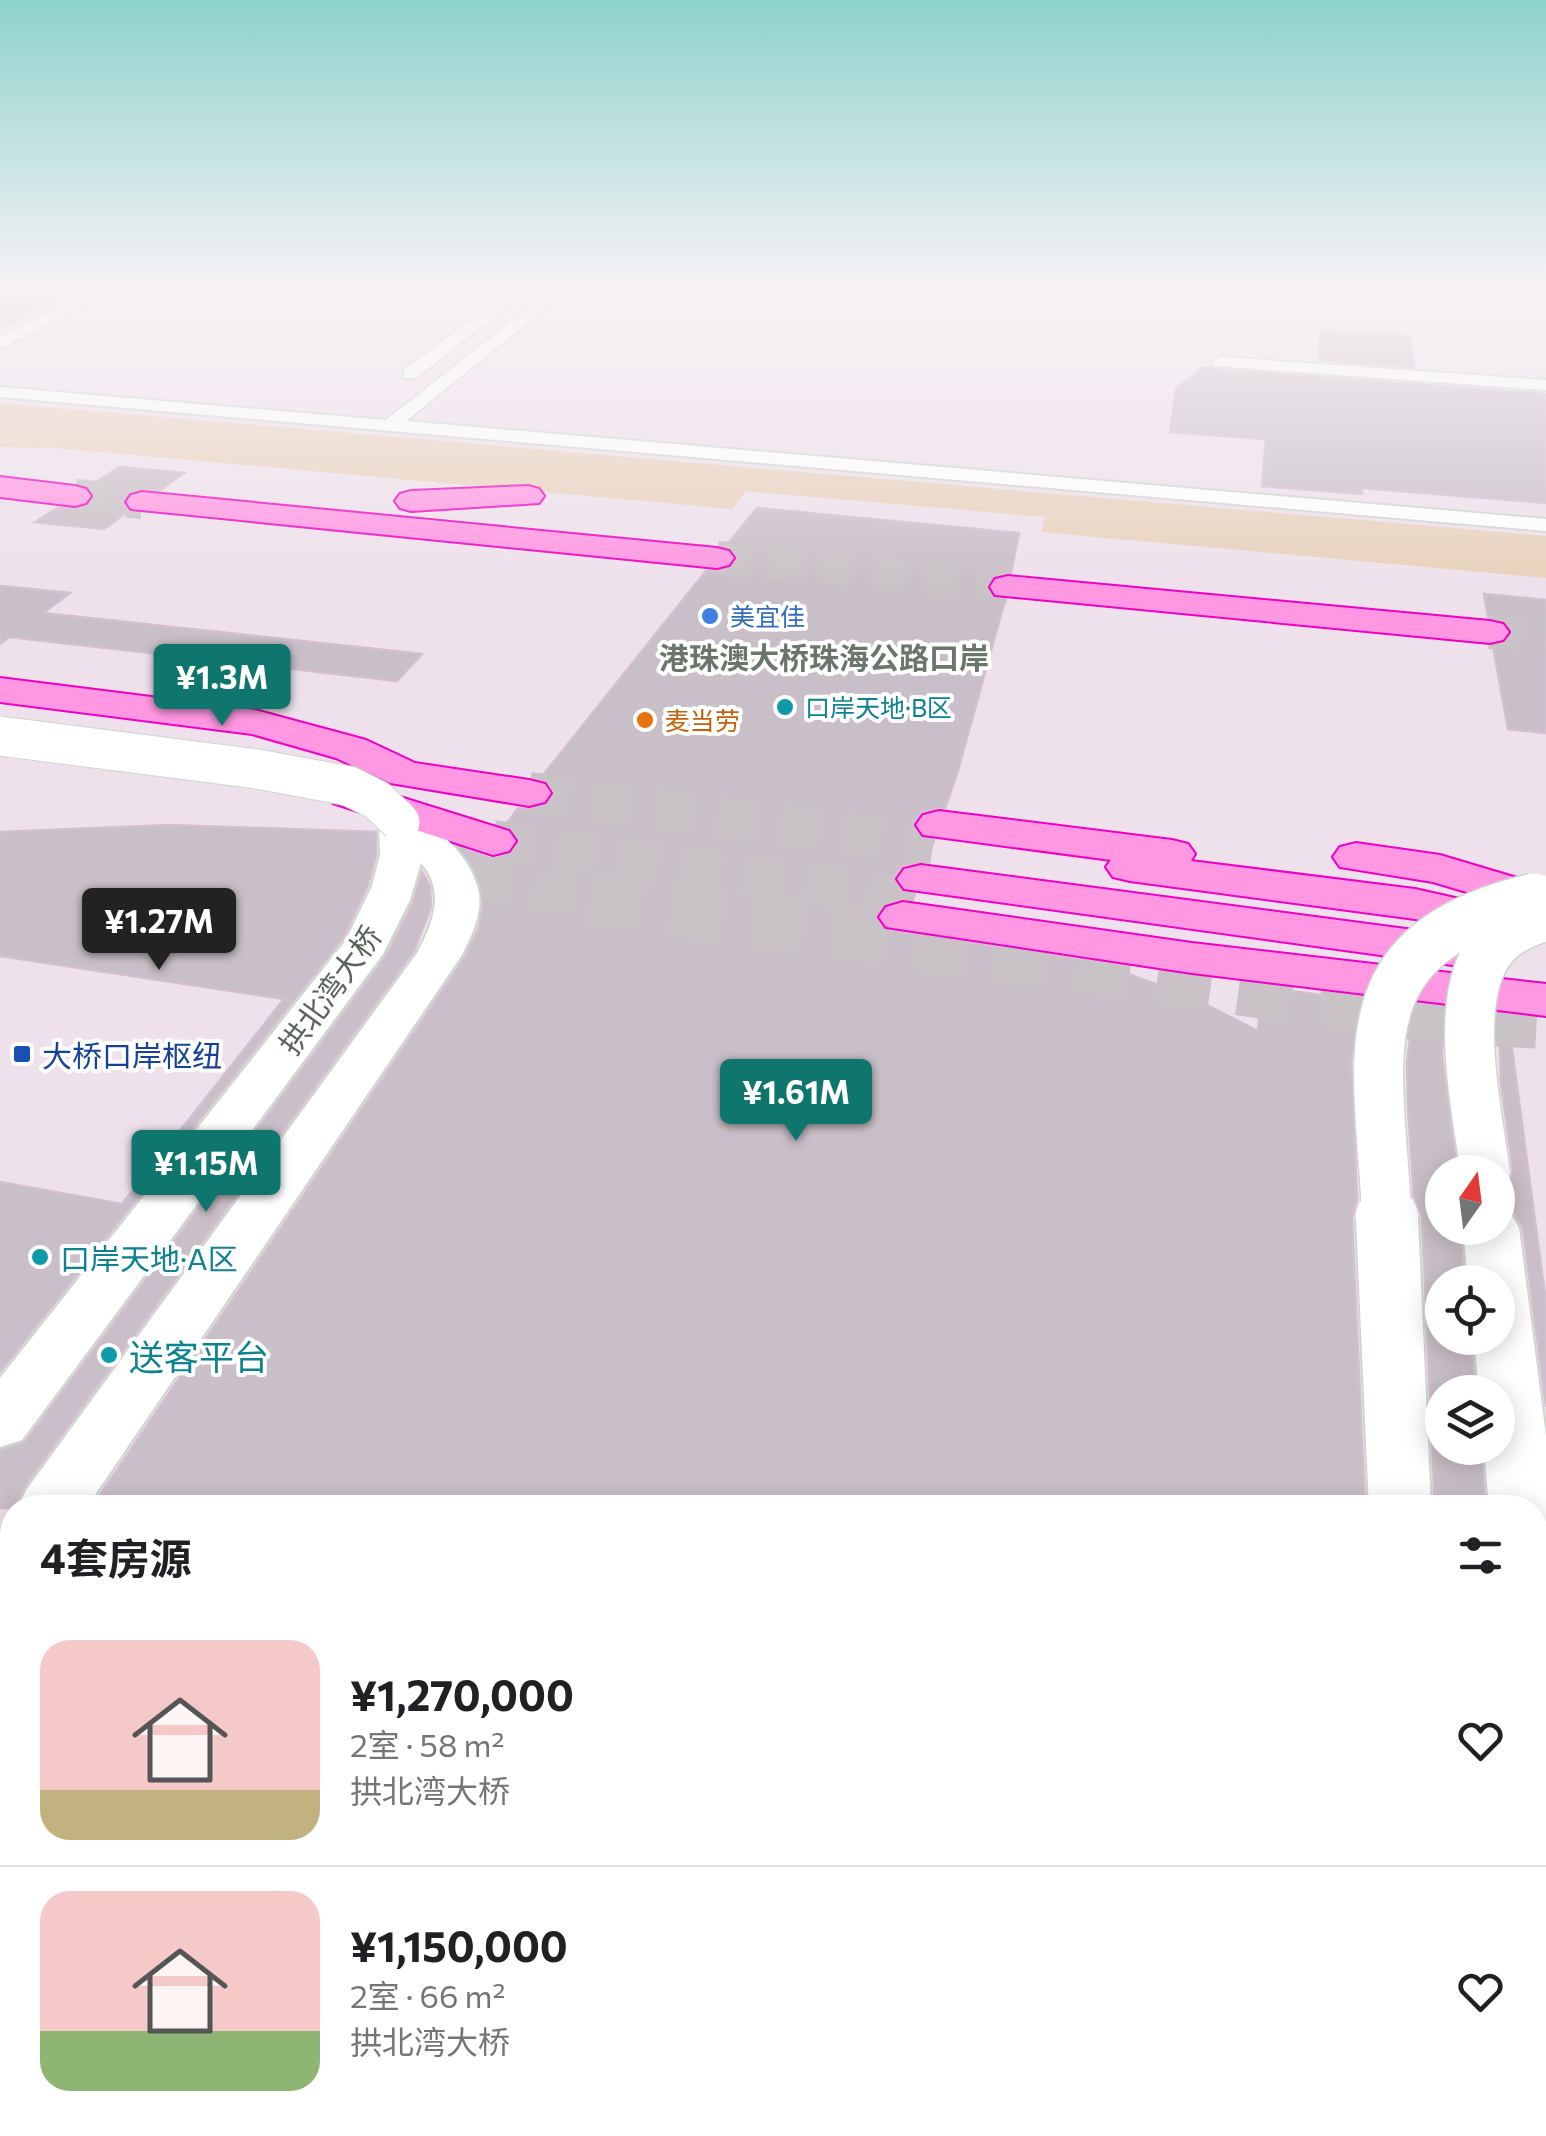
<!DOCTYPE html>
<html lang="zh">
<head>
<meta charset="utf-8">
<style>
  :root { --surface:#fff; --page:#f6f6f6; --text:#202124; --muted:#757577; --line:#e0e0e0; --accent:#0f766e }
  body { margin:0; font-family:Commissioner,"Noto Sans SC",sans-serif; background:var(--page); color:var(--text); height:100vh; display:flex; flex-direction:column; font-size:38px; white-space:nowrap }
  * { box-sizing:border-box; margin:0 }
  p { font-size:32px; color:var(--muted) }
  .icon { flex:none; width:55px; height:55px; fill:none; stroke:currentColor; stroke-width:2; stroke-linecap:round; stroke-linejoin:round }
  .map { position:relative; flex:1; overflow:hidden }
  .drawer { position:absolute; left:0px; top:1495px; width:1548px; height:642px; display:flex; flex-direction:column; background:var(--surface); border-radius:40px 40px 0 0; box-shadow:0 5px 25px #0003 }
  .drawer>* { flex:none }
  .needle { width:65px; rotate:14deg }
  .buttons { position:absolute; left:1425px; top:1155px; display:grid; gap:20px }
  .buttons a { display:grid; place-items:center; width:90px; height:90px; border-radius:50%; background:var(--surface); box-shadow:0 5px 25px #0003; font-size:50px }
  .price { position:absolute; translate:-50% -85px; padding:0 22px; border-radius:10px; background:var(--accent); color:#fff; font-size:32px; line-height:65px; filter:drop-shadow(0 2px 5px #0008) }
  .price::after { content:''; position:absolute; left:50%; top:60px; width:30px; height:22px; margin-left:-15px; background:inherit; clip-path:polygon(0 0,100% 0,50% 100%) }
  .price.on { background:#222; color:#fff }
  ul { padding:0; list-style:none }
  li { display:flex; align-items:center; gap:30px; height:250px; padding:0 40px }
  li+li { border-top:2px solid var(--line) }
  li span { display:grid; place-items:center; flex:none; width:280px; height:200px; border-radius:30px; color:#555 }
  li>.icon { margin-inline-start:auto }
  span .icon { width:120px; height:120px; fill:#fffc; stroke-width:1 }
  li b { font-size:42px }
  h2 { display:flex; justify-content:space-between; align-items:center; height:120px; padding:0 40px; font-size:42px }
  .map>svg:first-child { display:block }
  .green { fill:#e8d2bc }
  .building { fill:#c9bfc8; stroke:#d3bfd0; stroke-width:2.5 }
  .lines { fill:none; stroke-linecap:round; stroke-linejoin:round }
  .trunk-tunnel-far2 { stroke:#c9c2c7; stroke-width:34; stroke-dasharray:34 18; stroke-linecap:butt }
  .trunk-tunnel-far1 { stroke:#c9c2c7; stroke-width:42; stroke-dasharray:42 21; stroke-linecap:butt }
  .trunk-tunnel { stroke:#c9c2c7; stroke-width:54; stroke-dasharray:54 28; stroke-linecap:butt }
  .minor-casing { stroke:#d0d7d1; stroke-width:4 }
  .secondary-casing { stroke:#ccd7ce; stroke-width:4 }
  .trunk-casing { stroke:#f000c3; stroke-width:4 }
  .minor { fill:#fff; fill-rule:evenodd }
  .secondary { fill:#fff; fill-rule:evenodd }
  .trunk { fill:#ff97e2; fill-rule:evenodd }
  .secondary-bridge-far2-casing { stroke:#ccd7ce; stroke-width:41; stroke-linecap:butt }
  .secondary-bridge-far1-casing { stroke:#ccd7ce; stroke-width:52; stroke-linecap:butt }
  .secondary-bridge-casing { stroke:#ccd7ce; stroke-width:66; stroke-linecap:butt }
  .secondary-bridge-far2 { stroke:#fff; stroke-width:39 }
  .secondary-bridge-far1 { stroke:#fff; stroke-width:49 }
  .secondary-bridge { stroke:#fff; stroke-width:62 }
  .shop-dot { fill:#3f7fe0; stroke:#fff; stroke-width:4 }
  .culture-dot { fill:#0f9aa8; stroke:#fff; stroke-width:4 }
  .food-dot { fill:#e8710a; stroke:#fff; stroke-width:4 }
  .transit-dot { fill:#1a4fb4; stroke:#fff; stroke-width:4 }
  .labels { text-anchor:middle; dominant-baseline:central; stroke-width:8; stroke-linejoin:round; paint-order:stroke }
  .far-shop-label { font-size:25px; fill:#366cbe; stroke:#fff; text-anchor:start }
  .far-culture-label { font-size:25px; fill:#0d838f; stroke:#fff; text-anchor:start }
  .far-food-label { font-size:25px; fill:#c56008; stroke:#fff; text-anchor:start }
  .far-quarter-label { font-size:30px; font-weight:bold; fill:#6b766b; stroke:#fff }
  .street-label { font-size:30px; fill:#5a645b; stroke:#fff }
  .transit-label { font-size:30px; fill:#164399; stroke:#fff; text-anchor:start }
  .culture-label { font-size:30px; fill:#0d838f; stroke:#fff; text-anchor:start }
  .near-culture-label { font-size:35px; fill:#0d838f; stroke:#fff; text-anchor:start }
</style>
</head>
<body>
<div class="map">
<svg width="1546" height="2136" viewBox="0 0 1546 2136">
  <rect width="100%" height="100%" fill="#eee1eb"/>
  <!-- green -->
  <path class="green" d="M0,403L1546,536V578L1041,532L1045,517L746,491L732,509L56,448L0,447Z"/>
  <!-- building -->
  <g class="building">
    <path d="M0,293L63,297L0,328Z"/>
    <path d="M1320,330L1410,336L1414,367L1320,360Z"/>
    <path d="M1201,368L1546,394V503L1362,488V494L1262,486L1266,439L1170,432L1176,389Z"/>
    <path d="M119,467L184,473L160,490L130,491L122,502L128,511L104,529L35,522L57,508L87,507L95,496L89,487Z"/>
    <path d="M757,508L1019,533L1011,573L994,575L987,585L992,597L1005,600L957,774L945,808L922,811L913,823L920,837L934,840L927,862L903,865L894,877L901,891L915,894L913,900L902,898L883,905L875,917L883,929L1096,962L1193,998L1258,1031L1261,987L1361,1000L1351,1061L1357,1200L1352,1220L1365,1508H91L465,957L479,927L483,902L479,879L460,848L492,859L512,853L520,841L512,829L505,826L518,808L530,810L548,804L554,791L548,782L540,779L706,571L732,567L738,558L726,546Z"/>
    <path d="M0,586L70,593L43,613L422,654L397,681L9,637L0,644Z"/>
    <path d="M1484,594L1546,600V733L1508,729L1493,646L1506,642L1513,632L1504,620L1488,617Z"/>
    <path d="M169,825L376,832V855L368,885L343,938L0,1372V1182L122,1204L284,999L0,956V832Z"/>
    <path d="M422,872L430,886L431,907L414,951L24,1487L14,1508H0V1450L25,1442L386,956L413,902Z"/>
    <path d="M1418,1008L1443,1011L1442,1058L1457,1172H1442V1228H1460L1464,1282H1442V1338H1471L1475,1392H1442V1448H1481L1485,1508H1435L1422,1216L1414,1196L1408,1108L1407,1062L1412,1024Z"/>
    <path d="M1499,1018L1508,1019L1546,1303V1407L1523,1228L1514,1212L1498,1208V1196L1511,1183L1513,1169L1501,1084Z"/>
  </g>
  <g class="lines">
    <!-- trunk-tunnel-far2 -->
    <g class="trunk-tunnel-far2">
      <path d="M75,496L142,502"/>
      <path d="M717,558L1008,587"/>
      <path d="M1490,632L1546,638"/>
    </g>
    <!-- trunk-tunnel-far1 -->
    <g class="trunk-tunnel-far1">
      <path d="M529,793L933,843"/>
      <path d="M426,832L468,874L510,887L607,900"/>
      <path d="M493,841L913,899"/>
    </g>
    <!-- trunk-tunnel -->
    <g class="trunk-tunnel">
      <path d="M589,898L1445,1017L1546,1022"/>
      <path d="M905,898L913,899"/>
    </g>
    <defs>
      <g id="minor">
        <path d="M103,286H122L0,349V338Z"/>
        <path d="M516,286H533L416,378H404V370Z"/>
        <path d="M556,286H573L406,421L1546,519V531L0,397V387L386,420Z"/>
        <path d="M1221,357L1546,380V390L1215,366L1212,362Z"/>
      </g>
      <g id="secondary">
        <path d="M400,810C432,818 475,860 479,894C482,916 471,936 462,955L86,1508H17L27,1489L417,953C433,923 446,892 421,863L410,900L383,954L22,1440L0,1447V1378L346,940L372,886L380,855L379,822L385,813Z"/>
        <path d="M1498,1211L1511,1214L1519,1228L1546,1436V1526L1535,1530V1508H1489L1484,1448H1498V1392H1479L1474,1338H1498V1282H1468L1463,1228H1498Z"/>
        <path d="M12,1533V1603L0,1608V1537Z"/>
        <path d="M1535,1590L1546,1594V1752L1535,1748Z"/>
        <rect x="1383" y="2125" width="88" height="11"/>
      </g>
      <g id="trunk">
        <path d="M0,477L75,486L86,489L91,496L86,503L75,506L0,497Z"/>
        <path d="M528,486L539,489L544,496L539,503L411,511L400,508L395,501L400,494L411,491Z"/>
        <path d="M142,492L717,548L729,551L734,558L729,565L717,568L131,509L126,502L131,495Z"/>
        <path d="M1008,576L1490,621L1503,624L1509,632L1503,640L1490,643L995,595L990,587L995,579Z"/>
        <path d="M0,678L255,710L366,740L415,763L529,780L545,784L551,793L545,802L529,806L390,783L336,758L252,734L0,702Z"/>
        <path d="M349,781L509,831L516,841L509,851L493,855L333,803L327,794L333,785Z"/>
        <path d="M939,811L1172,840L1188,844L1195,854L1191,861L1415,889L1531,915L1539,925L1531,935L1514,940L1415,919L1130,881L1113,877L1106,867L1111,860L923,835L916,825L923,815Z"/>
        <path d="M1356,843L1440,855L1537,884L1544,894L1537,904L1520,908L1433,882L1340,867L1333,857L1340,847Z"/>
        <path d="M921,865L1474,938L1492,942L1499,953L1492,964L1474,968L904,889L897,879L904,869Z"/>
        <path d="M903,902L1192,943L1546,984V1016L1192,973L886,927L879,917L886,907Z"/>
      </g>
    </defs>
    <!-- minor casing -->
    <use href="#minor" class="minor-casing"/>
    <!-- secondary casing -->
    <use href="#secondary" class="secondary-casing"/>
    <!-- trunk casing -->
    <use href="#trunk" class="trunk-casing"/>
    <!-- minor -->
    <use href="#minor" class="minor"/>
    <!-- secondary -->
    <use href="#secondary" class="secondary"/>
    <!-- trunk -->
    <use href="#trunk" class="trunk"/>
    <defs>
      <g id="secondary-bridge-far2">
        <path d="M0,736L257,769L349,786L377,800L400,822"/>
        <path d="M1523,900L1546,895"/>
      </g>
      <g id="secondary-bridge-far1">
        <path d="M1485,1172C1478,1112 1450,996 1493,946C1506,930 1526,922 1546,916"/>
        <path d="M1387,1221C1380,1061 1338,945 1534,898"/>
      </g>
      <path id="secondary-bridge" d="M1387,1218L1400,1508"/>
    </defs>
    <!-- secondary-bridge-far2 casing -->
    <use href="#secondary-bridge-far2" class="secondary-bridge-far2-casing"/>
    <!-- secondary-bridge-far1 casing -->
    <use href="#secondary-bridge-far1" class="secondary-bridge-far1-casing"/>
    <!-- secondary-bridge casing -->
    <use href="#secondary-bridge" class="secondary-bridge-casing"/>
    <!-- secondary-bridge-far2 -->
    <use href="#secondary-bridge-far2" class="secondary-bridge-far2"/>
    <!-- secondary-bridge-far1 -->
    <use href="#secondary-bridge-far1" class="secondary-bridge-far1"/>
    <!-- secondary-bridge -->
    <use href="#secondary-bridge" class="secondary-bridge"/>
  </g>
  <!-- sky -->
  <linearGradient id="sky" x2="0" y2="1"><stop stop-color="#8ed2cc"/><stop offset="0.49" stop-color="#f7f2f6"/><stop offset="1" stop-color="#f7f2f6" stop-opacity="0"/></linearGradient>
  <rect width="1546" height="585" fill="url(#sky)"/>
  <!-- markers -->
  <circle class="shop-dot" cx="710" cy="616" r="10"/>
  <g class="culture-dot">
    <circle cx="785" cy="707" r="10"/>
    <circle cx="40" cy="1257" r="10"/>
    <circle cx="109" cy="1355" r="10"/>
  </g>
  <circle class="food-dot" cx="645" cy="720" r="10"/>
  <rect class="transit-dot" x="12" y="1044" width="20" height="20" rx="5"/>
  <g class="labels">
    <!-- far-shop labels -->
    <g class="far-shop-label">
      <text x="730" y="616">美宜佳</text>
    </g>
    <!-- far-culture labels -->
    <g class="far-culture-label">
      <text x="805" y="707">口岸天地·B区</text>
    </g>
    <!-- far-food labels -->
    <g class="far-food-label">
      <text x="665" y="720">麦当劳</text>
    </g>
    <!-- far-quarter labels -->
    <g class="far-quarter-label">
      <text x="824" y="656">港珠澳大桥珠海公路口岸</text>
    </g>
    <!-- street labels -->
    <g class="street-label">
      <text transform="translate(329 989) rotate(-54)">拱北湾大桥</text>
    </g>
    <!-- transit labels -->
    <g class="transit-label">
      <text x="42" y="1054">大桥口岸枢纽</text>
    </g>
    <!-- culture labels -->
    <g class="culture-label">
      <text x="60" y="1257">口岸天地·A区</text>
    </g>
    <!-- near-culture labels -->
    <g class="near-culture-label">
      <text x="129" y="1355">送客平台</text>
    </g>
  </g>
</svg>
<div class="buttons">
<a><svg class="needle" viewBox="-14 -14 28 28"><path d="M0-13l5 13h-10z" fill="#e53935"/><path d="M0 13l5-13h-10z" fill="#757577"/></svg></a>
<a><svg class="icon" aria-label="locate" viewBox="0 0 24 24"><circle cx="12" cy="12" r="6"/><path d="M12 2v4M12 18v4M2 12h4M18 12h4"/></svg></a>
<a><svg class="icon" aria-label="layers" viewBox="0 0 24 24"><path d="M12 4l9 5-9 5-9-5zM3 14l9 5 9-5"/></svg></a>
</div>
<b class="price" style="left:222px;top:729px">¥1.3M</b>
<b class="price on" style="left:159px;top:973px">¥1.27M</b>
<b class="price" style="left:796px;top:1144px">¥1.61M</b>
<b class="price" style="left:206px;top:1215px">¥1.15M</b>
<section class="drawer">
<h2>4套房源<svg class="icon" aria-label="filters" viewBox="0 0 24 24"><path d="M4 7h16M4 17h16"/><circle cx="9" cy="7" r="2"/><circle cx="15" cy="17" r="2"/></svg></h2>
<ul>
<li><span style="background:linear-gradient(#f6c9c9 75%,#c2b280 0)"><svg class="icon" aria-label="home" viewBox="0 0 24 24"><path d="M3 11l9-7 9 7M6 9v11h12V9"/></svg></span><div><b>¥1,270,000</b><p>2室 · 58 m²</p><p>拱北湾大桥</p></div><svg class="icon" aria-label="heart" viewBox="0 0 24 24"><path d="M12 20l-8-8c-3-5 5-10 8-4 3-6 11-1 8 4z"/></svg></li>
<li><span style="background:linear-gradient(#f6c9c9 70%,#8fb573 0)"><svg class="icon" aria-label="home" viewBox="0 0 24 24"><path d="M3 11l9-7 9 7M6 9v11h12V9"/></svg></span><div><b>¥1,150,000</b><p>2室 · 66 m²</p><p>拱北湾大桥</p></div><svg class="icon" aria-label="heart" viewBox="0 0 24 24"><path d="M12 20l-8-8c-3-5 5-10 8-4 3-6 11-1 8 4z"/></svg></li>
</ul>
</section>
</div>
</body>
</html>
